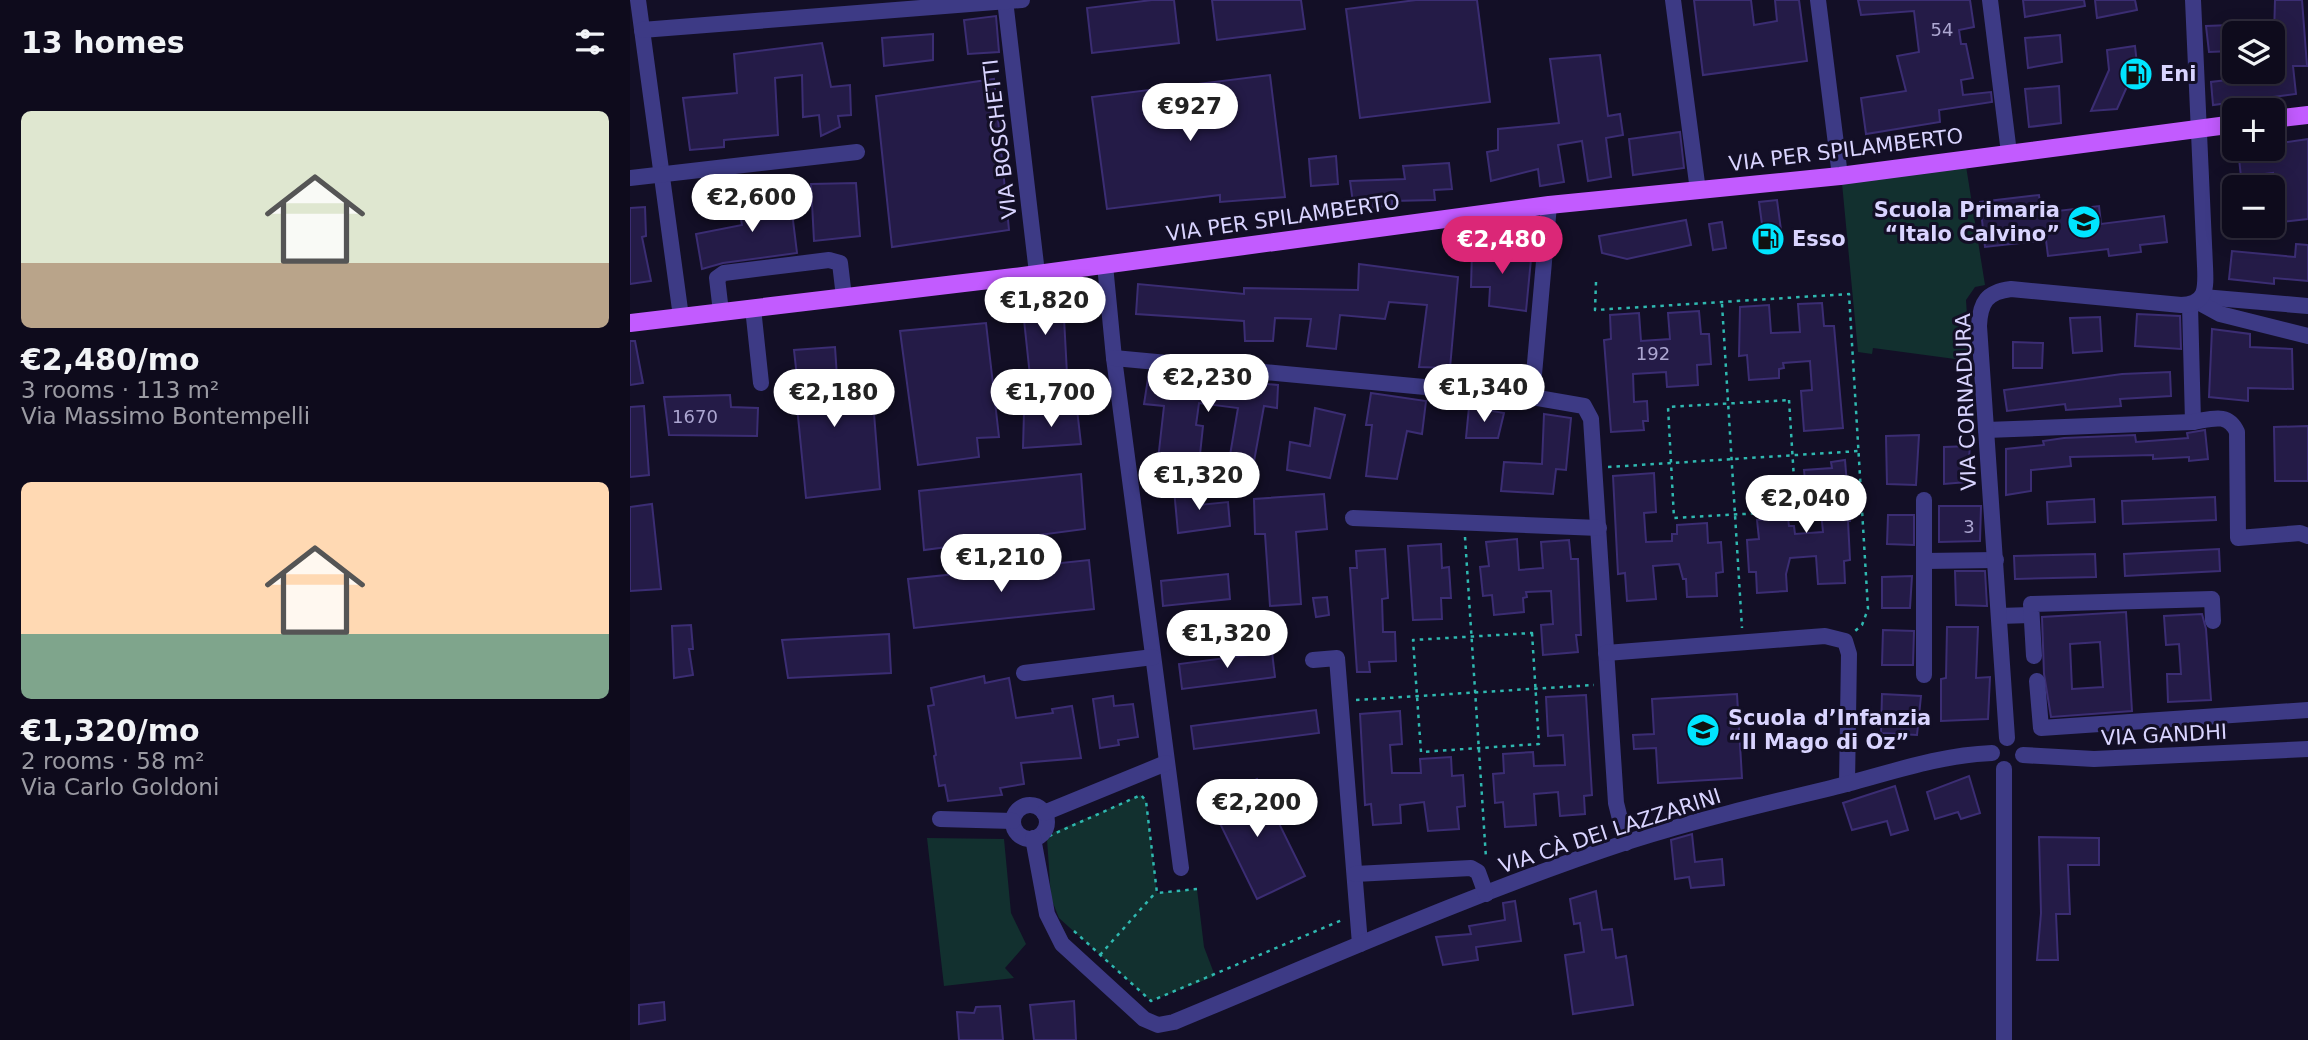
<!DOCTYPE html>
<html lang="en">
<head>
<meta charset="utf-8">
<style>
  :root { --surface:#0e0b1c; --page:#1c1929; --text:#f1f3f6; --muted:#9b9ba3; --line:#2e2b3b; --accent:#db2777 }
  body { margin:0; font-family:"DejaVu Sans",sans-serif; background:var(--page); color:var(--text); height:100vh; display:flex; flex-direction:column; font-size:26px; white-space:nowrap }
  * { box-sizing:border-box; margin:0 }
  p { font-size:23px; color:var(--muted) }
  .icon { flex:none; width:38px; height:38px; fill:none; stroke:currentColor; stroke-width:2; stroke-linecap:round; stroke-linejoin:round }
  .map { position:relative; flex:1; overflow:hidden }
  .details { display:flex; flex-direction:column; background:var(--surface); width:630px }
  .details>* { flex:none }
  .fabs { position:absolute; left:1592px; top:21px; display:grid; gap:14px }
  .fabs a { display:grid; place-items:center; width:63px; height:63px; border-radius:10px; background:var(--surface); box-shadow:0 4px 18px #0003,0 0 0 2px var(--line); font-size:35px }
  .price { position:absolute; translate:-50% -60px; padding:0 16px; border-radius:24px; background:#fff; color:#222; font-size:23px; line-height:46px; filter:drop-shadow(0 2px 4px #0008) }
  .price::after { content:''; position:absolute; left:50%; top:42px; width:21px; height:16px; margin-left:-10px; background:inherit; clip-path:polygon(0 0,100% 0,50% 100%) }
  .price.on { background:var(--accent); color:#fff }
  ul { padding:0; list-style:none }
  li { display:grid; align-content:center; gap:14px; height:371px; padding:0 21px }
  li span { display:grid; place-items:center; height:217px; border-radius:10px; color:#555 }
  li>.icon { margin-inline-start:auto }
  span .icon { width:126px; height:126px; fill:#fffc; stroke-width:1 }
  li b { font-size:30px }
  h2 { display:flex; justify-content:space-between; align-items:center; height:84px; padding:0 21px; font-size:30px }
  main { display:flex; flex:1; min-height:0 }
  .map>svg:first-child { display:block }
  .green { fill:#12302f }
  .building { fill:#241b47; stroke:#3b2d73; stroke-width:2; fill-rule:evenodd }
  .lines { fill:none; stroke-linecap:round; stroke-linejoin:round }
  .path { stroke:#2fb8b0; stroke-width:2.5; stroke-dasharray:3.5 5; stroke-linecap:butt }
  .minor { stroke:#3d3a85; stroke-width:16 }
  .major { stroke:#c25bff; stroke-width:18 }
  .labels { text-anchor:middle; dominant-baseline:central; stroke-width:6; stroke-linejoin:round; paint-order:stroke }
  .number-label { font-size:18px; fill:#aca6d1 }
  .poi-label { font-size:21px; font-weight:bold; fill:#d9d4ff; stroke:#130f26; text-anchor:start }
  .street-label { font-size:21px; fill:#d9d4ff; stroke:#130f26 }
</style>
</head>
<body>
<main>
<section class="details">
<h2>13 homes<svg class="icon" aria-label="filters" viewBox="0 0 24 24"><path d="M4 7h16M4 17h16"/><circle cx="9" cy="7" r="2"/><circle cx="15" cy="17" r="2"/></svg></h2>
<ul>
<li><span style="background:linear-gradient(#dfe7d0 70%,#b9a48a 0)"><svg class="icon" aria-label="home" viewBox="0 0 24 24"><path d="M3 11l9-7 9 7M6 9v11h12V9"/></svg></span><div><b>€2,480/mo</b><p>3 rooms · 113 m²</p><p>Via Massimo Bontempelli</p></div></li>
<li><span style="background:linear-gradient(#ffd9b3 70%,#7fa58c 0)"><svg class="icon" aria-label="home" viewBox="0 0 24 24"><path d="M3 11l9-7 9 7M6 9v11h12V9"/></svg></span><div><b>€1,320/mo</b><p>2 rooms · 58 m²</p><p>Via Carlo Goldoni</p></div></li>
</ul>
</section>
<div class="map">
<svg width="1678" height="1040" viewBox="0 0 1678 1040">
  <rect width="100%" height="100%" fill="#130f26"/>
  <!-- green -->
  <g class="green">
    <path d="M1336,166L1355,285L1345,287L1336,300L1340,361L1243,348L1242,354L1228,352L1212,183Z"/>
    <path d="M511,795L516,801L527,893L567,889L574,947L585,976L521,1001L429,918L421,898L417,839L424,832Z"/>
    <path d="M297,838L374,839L381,913L396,944L375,968L384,978L314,986Z"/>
  </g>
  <!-- building -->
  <g class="building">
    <path d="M522,0H544L549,43L462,53L457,8Z"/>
    <path d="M582,0H671L675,29L587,40Z"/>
    <path d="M786,0H847L860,102L730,118L716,9Z"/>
    <path d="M1064,0H1121L1124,25L1147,21L1145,0H1169L1177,61L1073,75Z"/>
    <path d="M1228,0H1340L1344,27L1329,30L1331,44H1336L1343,78L1331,80L1333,95L1361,92L1362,102L1309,110L1310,122L1236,134L1231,98L1276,91L1267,56L1289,52L1284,11L1231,15Z"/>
    <path d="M1393,0H1454L1455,6L1395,17Z"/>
    <path d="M1465,0H1505L1507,10L1467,18Z"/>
    <path d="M1645,0H1672L1677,66H1663L1666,94L1583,105L1581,82L1606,79L1605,72H1643Z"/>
    <path d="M366,16L369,52L338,54L334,20Z"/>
    <path d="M1601,25L1603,51L1579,52L1576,26Z"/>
    <path d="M303,34V60L254,66L252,38Z"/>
    <path d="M1430,35L1432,62L1398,68L1395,38Z"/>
    <path d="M192,43L201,87L220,85L221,115L208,116L210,127L191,136L189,115L173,117L172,75L145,78L148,135L94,140V147L60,150L53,98L107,93L104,54Z"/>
    <path d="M1505,46L1507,64L1487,109L1461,111L1479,70L1477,50Z"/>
    <path d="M970,55L978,116L990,114L993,135L976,138L981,177L958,181L952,141L928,145L934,182L910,186L908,169L861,181L857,152L868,150V129L929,123L920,59Z"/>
    <path d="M640,75L655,197L590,202V195L477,209L462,97Z"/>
    <path d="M364,79L379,230L262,247L246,96Z"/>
    <path d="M1429,86L1431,123L1399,127L1395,89Z"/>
    <path d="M1050,132L1054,168L1003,175L999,139Z"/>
    <path d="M1678,139V219L1643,223V173L1611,177L1608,149H1643V144Z"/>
    <path d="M706,156L708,184L681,186L679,159Z"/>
    <path d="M819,163L822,189L804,190L805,200L762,201V205L724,210L720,181L775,179L773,166Z"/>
    <path d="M226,183L230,236L184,241L181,184Z"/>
    <path d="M1409,195L1411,213L1469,206L1471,224L1534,216L1537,242L1510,245L1511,252L1479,256L1478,249L1418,256L1416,240L1355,247L1350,202Z"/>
    <path d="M160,196L167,253L93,263L72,269L66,234L112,225L108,203Z"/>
    <path d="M1147,200L1151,230L1133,232L1129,202Z"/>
    <path d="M15,207L16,236L12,237L21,281L0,284V208Z"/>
    <path d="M1056,220L1061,245L997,259L972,253L969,236Z"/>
    <path d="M1092,222L1096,248L1083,250L1079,224Z"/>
    <path d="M861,239L882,242L880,260L901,259L896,311L859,306L860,287H841L842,251L860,253Z"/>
    <path d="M1666,244L1678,245V281L1644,278V284L1599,279L1602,251L1665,257Z"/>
    <path d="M729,264L828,277L820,368L789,367L797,305L759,302L755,319L710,315L706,349L677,346L681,319L645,318L643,341H615L614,321L506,314L508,284L614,294V288L728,290Z"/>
    <path d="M433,299L437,374L400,376L392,301Z"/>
    <path d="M1192,303L1194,326H1204L1213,428L1174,431L1171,391L1182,390L1180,361L1153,363L1154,368L1149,369V378L1119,380L1117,355L1109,356L1110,307L1139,305L1141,333L1170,332L1168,304Z"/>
    <path d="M1069,311L1071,334H1079L1081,364L1067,365L1068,385L1037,387L1036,372L1003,374L1004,402L1017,401L1018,421H1013L1014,430L981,432L974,340L981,339L980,315L1009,313L1011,341L1040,339L1038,313Z"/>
    <path d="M1507,314L1550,316L1551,349L1505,346Z"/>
    <path d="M1470,317L1472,351L1443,353L1440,318Z"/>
    <path d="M356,323L369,437L347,438L349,457L288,465L270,331Z"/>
    <path d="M1582,329L1620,334V347L1662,349L1663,389L1618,388V401L1579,397Z"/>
    <path d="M0,341H5L13,383L0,385Z"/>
    <path d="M1383,342L1413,343L1412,368H1383Z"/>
    <path d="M205,347L208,392L242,388L250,489L176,498L166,396H169L164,350Z"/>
    <path d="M519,372L648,385L647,408L634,406L623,467H598L608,408L569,403L566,425L573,426L569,464L528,460L534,406L514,404Z"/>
    <path d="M1540,372L1541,396L1490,399L1491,406L1436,410L1435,404L1377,411L1374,390L1492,374Z"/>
    <path d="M741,393L796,401L792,434L777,431L767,479L736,476L742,425H736Z"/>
    <path d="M100,395L101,407L128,408L127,436L39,435L34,397Z"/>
    <path d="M14,406L19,475L0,477V407Z"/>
    <path d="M839,407L874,413L868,438H836Z"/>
    <path d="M685,408L715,415L700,478L657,470L660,442L680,446Z"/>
    <path d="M447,409L451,444L393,448L394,412Z"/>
    <path d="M914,414L941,418L936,470L926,469L923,494L871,491L874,462L912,464Z"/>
    <path d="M1678,426V481H1645L1644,427Z"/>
    <path d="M1575,430L1578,459L1559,461V457L1523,459V455L1440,457L1441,466L1401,470V491L1376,495V449L1414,445L1413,441L1434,438L1505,435L1506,442L1558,438L1557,433Z"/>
    <path d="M1289,435L1286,485L1257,484L1256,436Z"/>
    <path d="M1340,446L1337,482L1314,484V447Z"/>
    <path d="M1215,460L1220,521H1218L1220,560L1214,561L1215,583L1188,584L1186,556L1160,558L1156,574L1157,591L1127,593L1126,572H1119L1117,540L1129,539L1127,520L1158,518L1159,526H1164L1165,534L1193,532L1190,501L1177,502L1174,470L1202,468L1201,462Z"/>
    <path d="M1024,473L1026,512L1014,513L1016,542L1042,541V534H1047V525L1077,523L1078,543L1091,542L1093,572L1086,573L1087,596L1057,597L1056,579H1053L1049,564L1023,566L1026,599L997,601L995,573L988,574L983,476Z"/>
    <path d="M451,474L455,529L294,550L289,491Z"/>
    <path d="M566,486L569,505L598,502L600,526L548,533L544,489Z"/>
    <path d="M694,494L697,529L666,532L671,604L640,606L635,534H625L624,499Z"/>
    <path d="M1585,497L1586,520L1493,524L1492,501Z"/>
    <path d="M1464,499L1465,522L1418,524L1417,502Z"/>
    <path d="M22,504L31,589L0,591V507Z"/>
    <path d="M1309,506H1351L1350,541L1309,542Z"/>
    <path d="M1258,515H1284V545L1257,544Z"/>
    <path d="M887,539L889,570L913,568L911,542L939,540L941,559H948L951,635H946L948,652L913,655L911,625L923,624L921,591L896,592L897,597L893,598L894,612L864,615L862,595L853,596L850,567L859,566L856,542Z"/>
    <path d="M811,544L812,568L819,567L821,598H811L812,619L783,620L778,546Z"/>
    <path d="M755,549L758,598L752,599L753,632H765L766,661L739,662L740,672H727L720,568H727L726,551Z"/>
    <path d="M1589,549L1590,571L1495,576L1494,554Z"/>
    <path d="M1465,554L1466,577L1385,579L1384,556Z"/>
    <path d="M459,560L464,609L284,628L278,579Z"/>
    <path d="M1325,571H1355L1357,606L1326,605Z"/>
    <path d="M598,574L600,599L533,606L531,581Z"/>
    <path d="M1282,576L1280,608H1252V577Z"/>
    <path d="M697,597L699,615L686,617L683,598Z"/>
    <path d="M1496,612L1502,711L1421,717L1414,674L1412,617ZM1470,642L1473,687L1442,689L1440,644Z"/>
    <path d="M1572,614L1576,629L1581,700L1538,702L1537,674H1551L1549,644L1536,645L1534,616Z"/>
    <path d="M61,625L63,649H59L63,675L44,678L42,626Z"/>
    <path d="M1317,627H1348L1346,678L1360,677L1358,719L1311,721V679L1316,678Z"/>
    <path d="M1253,630L1284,631L1283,665H1252Z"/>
    <path d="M259,634L261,673L158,678L152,640Z"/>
    <path d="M642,652L645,677L552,689L549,664Z"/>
    <path d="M354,676L355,683L379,678L386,718L423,713L422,709L442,706L451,758L391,763L394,784L370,788L372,795L318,801L315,785L309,786L304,756L306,755L298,706L304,705L301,688Z"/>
    <path d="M1107,694L1112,778L1028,783L1026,748L1004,749L1003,735L1024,734L1022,699Z"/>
    <path d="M1252,694L1291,696L1287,735L1251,733Z"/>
    <path d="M956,695L962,795L954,796L955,814L930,816L928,792L904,794L906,825L875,827L873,802L865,803L863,774L874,773L873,754L903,752L904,766L935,765L933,735L918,736L916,697Z"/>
    <path d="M483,696L484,706L503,704L508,737L488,740L489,745L470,748L463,699Z"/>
    <path d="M686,710L689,733L564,749L561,726Z"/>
    <path d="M770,711L772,744L760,745L762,773H791L790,759L821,757L822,776L833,775L835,806L827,807L829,829L798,831L794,802L770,805L771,823L743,825L741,804L735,805L730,714Z"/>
    <path d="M1339,776L1350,813L1331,819L1328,812L1305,819L1297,792Z"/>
    <path d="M627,779L675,876L627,899L580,803Z"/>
    <path d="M1265,786L1278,830L1261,835L1257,821L1222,830L1213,803Z"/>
    <path d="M1062,834L1065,862L1092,859L1094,885L1061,888L1059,877L1045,879L1041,840Z"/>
    <path d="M1409,837L1469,838V865H1438L1440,914H1426L1428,960H1407L1411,913Z"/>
    <path d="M966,891L972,930L982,929L986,958L996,956L1003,1005L943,1014L935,955L954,952L950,923L944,924L940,899Z"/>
    <path d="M885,901L891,941L846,947L848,960L813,965L806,937L841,934L839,926L875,920L873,903Z"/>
    <path d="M444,1001L446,1040H404L400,1005Z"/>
    <path d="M34,1002L35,1020L9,1024V1005Z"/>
    <path d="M370,1006L373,1040H329L327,1012L344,1013L346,1007Z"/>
  </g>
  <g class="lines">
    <!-- path -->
    <g class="path">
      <path d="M966,282L965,310L1219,294L1238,609L1232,625L1225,631"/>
      <path d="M1092,304L1112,628"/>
      <path d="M1159,400L1166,511L1044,518L1038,407Z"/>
      <path d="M978,467L1229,451"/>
      <path d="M835,537L856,858"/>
      <path d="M902,633L909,744L791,752L783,640Z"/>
      <path d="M726,700L964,685"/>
      <path d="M419,836L511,795L516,801L527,893L567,889"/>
      <path d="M444,931L521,1001L712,920"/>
      <path d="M470,955L526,892"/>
    </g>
    <!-- minor -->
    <g class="minor">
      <path d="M8,0L51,317"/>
      <path d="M375,0L407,273"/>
      <path d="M1043,0L1068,191"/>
      <path d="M1188,0L1210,176"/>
      <path d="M1360,0L1379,153"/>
      <path d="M12,30L392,0"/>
      <path d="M0,178L227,152"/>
      <path d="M475,265L484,358L551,868"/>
      <path d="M1573,297L1678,306"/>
      <path d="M1568,302L1590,314L1678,336"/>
      <path d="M1560,305L1563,422"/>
      <path d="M123,308L131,383"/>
      <path d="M91,312L87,278L94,273L199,260L210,263L214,297"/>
      <path d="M484,358L902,397L954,406L961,419L986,803L996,843"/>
      <path d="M902,397L919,205"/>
      <path d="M1356,430L1563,422C1582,419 1598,412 1607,432L1608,538L1670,533L1678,536"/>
      <path d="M723,518L969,528"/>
      <path d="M1295,561L1366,560"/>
      <path d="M1369,616L1401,615"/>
      <path d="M976,653L1195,636L1215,641L1219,654L1217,784"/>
      <path d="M1404,656L1401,604L1582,599L1583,621"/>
      <path d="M683,660L707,658L730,944"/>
      <path d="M394,673L523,657"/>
      <path d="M1294,675V500"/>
      <path d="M1407,681L1411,728L1678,710"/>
      <path d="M1377,738L1349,326C1350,302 1357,292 1381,289L1551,305C1577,304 1576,288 1575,266L1563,0"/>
      <path d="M1393,755L1464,759L1678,749"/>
      <circle cx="400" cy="822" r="17"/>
      <path d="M414,813L536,763"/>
      <path d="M310,819L383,821"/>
      <path d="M403,838L417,914L432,944L514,1019L528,1025L544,1022C694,960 843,893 997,842C1063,821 1130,805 1197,789C1251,776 1306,755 1362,753"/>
      <path d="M725,874L841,868L848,872L856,894"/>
      <path d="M1374,1040V769"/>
    </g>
    <!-- major -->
    <g class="major">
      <path d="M1643,119L1678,115"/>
      <path d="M0,323L384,277L919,205L1210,176L1605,124"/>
    </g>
  </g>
  <!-- icons -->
  <defs>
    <symbol id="fuel-disc" viewBox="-11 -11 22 22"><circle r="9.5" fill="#00e5ff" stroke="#130f26"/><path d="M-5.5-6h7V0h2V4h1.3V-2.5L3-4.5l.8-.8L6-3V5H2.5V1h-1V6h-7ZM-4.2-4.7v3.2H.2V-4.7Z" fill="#111"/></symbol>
    <symbol id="school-disc" viewBox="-11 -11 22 22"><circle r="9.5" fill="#00e5ff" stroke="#130f26"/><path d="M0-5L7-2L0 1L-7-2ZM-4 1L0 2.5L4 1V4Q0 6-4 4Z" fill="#111"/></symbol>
  </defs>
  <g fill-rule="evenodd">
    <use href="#fuel-disc" x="1487" y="55" width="38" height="38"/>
    <use href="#school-disc" x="1435" y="203" width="38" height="38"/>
    <use href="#fuel-disc" x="1119" y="220" width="38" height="38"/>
    <use href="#school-disc" x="1054" y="711" width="38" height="38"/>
  </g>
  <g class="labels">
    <!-- number labels -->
    <g class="number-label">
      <text x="1312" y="29">54</text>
      <text x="1023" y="353">192</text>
      <text x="65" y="416">1670</text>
      <text x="1339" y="526">3</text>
    </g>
    <!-- poi labels -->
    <g class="poi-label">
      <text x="1530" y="74">Eni</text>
      <text x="1430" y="210" text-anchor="end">Scuola Primaria<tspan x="1430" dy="24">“Italo Calvino”</tspan></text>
      <text x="1162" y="239">Esso</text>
      <text x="1098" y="718">Scuola d’Infanzia<tspan x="1098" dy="24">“Il Mago di Oz”</tspan></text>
    </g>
    <!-- street labels -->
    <g class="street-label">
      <text transform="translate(370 139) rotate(-97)">VIA BOSCHETTI</text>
      <text transform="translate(1216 150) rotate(-7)">VIA PER SPILAMBERTO</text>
      <text transform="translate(653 218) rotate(-8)">VIA PER SPILAMBERTO</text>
      <text transform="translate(1336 402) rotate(-92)">VIA CORNADURA</text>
      <text transform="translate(1534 735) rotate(-3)">VIA GANDHI</text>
      <text transform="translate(980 831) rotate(-18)">VIA CÀ DEI LAZZARINI</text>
    </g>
  </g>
</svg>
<div class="fabs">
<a><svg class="icon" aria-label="layers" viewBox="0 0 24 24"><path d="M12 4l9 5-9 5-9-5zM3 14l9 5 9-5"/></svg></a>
<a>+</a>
<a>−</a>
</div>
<b class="price" style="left:560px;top:143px">€927</b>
<b class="price" style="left:122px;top:234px">€2,600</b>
<b class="price on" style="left:872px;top:276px">€2,480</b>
<b class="price" style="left:415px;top:337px">€1,820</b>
<b class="price" style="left:578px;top:414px">€2,230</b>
<b class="price" style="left:854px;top:424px">€1,340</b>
<b class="price" style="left:204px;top:429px">€2,180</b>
<b class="price" style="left:421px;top:429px">€1,700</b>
<b class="price" style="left:569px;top:512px">€1,320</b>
<b class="price" style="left:1176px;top:535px">€2,040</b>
<b class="price" style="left:371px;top:594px">€1,210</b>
<b class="price" style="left:597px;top:670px">€1,320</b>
<b class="price" style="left:627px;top:839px">€2,200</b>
</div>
</main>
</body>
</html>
